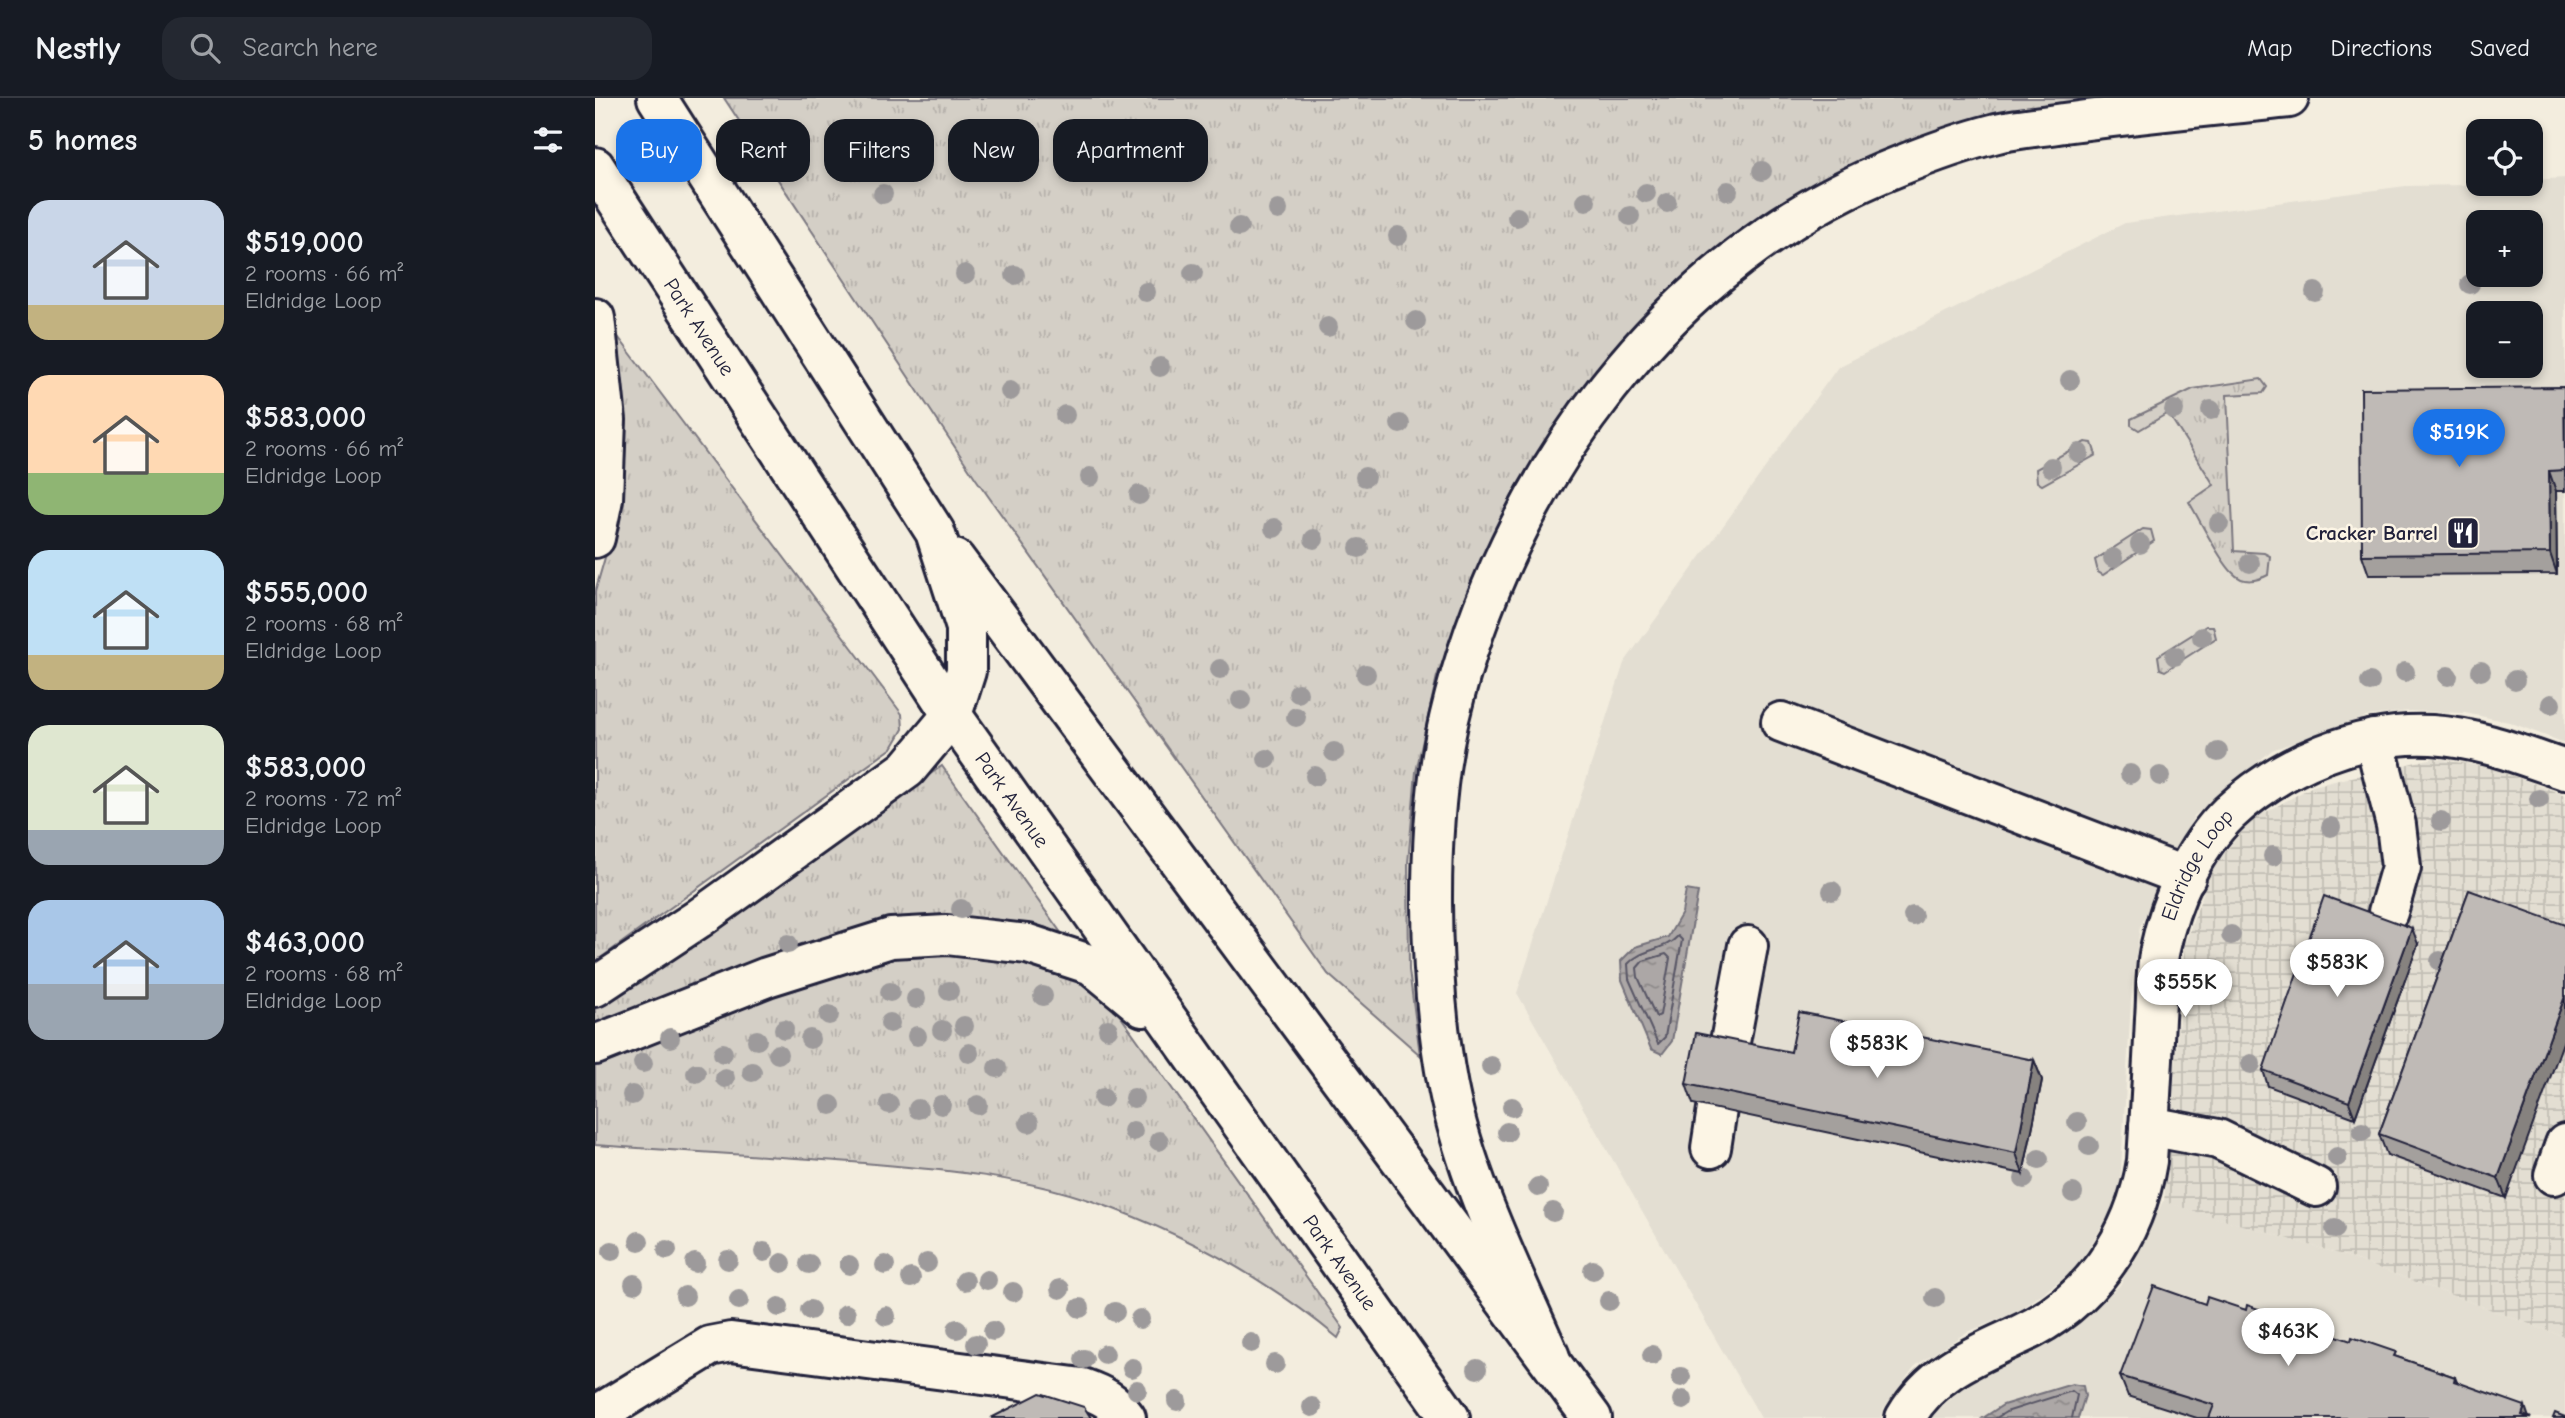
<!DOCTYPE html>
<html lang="en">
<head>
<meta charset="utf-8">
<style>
  :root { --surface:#171b24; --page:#242831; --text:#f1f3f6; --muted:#9ea1a6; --line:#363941; --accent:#1a73e8 }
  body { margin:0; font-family:"Comic Neue",sans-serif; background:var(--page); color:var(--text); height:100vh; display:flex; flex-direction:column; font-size:26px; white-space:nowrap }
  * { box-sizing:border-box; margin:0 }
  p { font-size:23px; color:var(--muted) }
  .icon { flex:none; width:38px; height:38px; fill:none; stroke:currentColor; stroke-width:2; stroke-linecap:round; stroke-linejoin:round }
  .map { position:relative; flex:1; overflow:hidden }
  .details { display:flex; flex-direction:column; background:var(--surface); width:595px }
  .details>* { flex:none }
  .hud { position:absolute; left:21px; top:21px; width:665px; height:63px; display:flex; gap:14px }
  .fabs { position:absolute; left:1871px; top:21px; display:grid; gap:14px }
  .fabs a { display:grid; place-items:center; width:77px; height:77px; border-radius:14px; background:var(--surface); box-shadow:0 4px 10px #0003; font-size:35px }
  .price { position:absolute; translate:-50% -60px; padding:0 16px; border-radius:24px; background:#fff; color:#222; font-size:23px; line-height:46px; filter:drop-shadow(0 2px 4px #0008) }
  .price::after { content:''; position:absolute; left:50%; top:42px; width:21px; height:16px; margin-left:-10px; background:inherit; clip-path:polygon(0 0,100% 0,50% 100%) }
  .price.active { background:var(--accent); color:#fff }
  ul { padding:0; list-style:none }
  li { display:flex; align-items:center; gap:21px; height:175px; padding:0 28px }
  li span { display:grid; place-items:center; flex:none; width:196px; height:140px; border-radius:21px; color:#555 }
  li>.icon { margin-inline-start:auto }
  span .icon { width:84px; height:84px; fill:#fffc; stroke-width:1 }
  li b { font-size:30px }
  h2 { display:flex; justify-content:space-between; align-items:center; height:84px; padding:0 28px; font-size:30px }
  .tag { padding:0 24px; border-radius:21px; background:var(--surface); box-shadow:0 4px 10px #0003; font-size:24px; line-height:63px }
  .tag.active { background:var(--accent); color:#fff }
  header { display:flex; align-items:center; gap:42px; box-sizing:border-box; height:98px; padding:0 35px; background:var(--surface); border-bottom:2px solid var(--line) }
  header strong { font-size:33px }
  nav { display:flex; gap:38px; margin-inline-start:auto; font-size:24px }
  .search { width:490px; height:63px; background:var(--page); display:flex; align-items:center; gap:18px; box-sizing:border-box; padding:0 24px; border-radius:21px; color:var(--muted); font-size:26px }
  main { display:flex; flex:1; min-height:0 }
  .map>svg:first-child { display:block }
  .built { fill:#e3ded2; fill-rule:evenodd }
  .industrial { fill:url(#industrial-grid) }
  .grass { fill:url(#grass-tufts); stroke:#7b7880; stroke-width:2 }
  .water { fill:url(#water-ripples); stroke:#75727b; stroke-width:2 }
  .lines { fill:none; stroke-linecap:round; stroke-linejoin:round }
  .shore { stroke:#595766; stroke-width:2 }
  .minor-casing { stroke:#22223b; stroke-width:44 }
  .highway-casing { stroke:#22223b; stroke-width:44 }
  .minor { stroke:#fcf5e5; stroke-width:38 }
  .highway { stroke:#fcf5e5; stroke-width:38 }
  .tree { fill:#9d9a9b }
  .wall { fill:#a4a09d; stroke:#22223b; stroke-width:2 }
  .shaded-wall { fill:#86827f; stroke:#22223b; stroke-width:2 }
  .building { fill:#bfbab6; stroke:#22223b; stroke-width:2 }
  .labels { text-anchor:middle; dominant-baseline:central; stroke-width:5; stroke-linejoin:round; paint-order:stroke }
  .street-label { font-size:21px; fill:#22223b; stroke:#fcf5e5 }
  .poi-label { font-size:21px; font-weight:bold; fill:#22223b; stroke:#fcf5e5; text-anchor:end }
</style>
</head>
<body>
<header>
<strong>Nestly</strong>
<div class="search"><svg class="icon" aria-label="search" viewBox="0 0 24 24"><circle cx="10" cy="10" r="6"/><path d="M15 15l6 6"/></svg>Search here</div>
<nav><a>Map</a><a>Directions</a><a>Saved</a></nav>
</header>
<main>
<section class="details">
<h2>5 homes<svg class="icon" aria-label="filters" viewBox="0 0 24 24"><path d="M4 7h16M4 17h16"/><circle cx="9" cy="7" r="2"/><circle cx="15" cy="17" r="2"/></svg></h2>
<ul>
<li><span style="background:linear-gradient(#c9d6e8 75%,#c2b280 0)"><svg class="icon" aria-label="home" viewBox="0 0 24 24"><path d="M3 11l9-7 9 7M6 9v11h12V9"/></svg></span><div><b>$519,000</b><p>2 rooms · 66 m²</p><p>Eldridge Loop</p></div></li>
<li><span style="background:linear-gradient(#ffd9b3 70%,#8fb573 0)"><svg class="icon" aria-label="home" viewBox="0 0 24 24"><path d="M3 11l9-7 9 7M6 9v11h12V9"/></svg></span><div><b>$583,000</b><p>2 rooms · 66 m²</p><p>Eldridge Loop</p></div></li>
<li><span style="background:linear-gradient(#bfe0f5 75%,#c2b280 0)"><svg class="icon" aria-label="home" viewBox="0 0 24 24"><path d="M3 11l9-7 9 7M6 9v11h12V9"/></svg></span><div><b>$555,000</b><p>2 rooms · 68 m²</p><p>Eldridge Loop</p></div></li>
<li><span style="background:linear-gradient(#dfe7d0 75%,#9aa5b1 0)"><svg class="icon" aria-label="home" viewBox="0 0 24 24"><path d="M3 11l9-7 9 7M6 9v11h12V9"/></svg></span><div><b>$583,000</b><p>2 rooms · 72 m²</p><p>Eldridge Loop</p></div></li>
<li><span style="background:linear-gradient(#a9c7e8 60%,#9aa5b1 0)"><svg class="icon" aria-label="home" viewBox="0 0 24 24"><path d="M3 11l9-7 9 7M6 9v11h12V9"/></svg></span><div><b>$463,000</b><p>2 rooms · 68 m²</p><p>Eldridge Loop</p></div></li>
</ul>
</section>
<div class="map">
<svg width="1970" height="1320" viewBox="0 0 1970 1320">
  <defs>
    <pattern id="industrial-grid" width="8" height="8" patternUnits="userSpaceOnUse" patternTransform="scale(1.75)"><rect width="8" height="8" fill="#e3ded2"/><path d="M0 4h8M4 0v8" fill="none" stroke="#c2beb5"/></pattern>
    <pattern id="grass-tufts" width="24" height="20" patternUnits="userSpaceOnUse" patternTransform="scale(1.75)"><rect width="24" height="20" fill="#d4cfc6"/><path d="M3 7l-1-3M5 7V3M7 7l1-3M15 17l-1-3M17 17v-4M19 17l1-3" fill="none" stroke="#b6b1ab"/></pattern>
    <pattern id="water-ripples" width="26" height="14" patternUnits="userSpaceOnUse" patternTransform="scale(1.75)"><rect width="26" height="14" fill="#aca7a6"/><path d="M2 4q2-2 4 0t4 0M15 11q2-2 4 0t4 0" fill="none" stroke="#8c8888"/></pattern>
  </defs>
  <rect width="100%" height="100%" fill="#f3edde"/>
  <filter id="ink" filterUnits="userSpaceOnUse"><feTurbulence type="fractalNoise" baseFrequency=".0143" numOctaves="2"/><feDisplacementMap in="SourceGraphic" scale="14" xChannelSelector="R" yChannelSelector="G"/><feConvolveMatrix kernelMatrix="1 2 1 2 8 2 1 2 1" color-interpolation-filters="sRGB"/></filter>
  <g filter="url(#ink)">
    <!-- built -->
    <g class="built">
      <path d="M1970,80V645L1914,624L1870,615L1815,613L1774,618L1677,652L1599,718L1545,829L1537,887L1525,1087L1513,1119L1480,1172L1422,1214L1372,1234L1320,1268L1289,1310L1286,1320H1166L922,895L1029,565L1243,269L1530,125L1811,88L1936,86V82ZM1883,124H1936V177H1883ZM1883,215H1936V268H1883Z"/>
      <path d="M1568,1103L1748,1157L1970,1239V1320H1335L1381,1277L1473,1235L1525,1187Z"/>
    </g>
    <!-- industrial -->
    <path class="industrial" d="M1839,660L1896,670L1970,697V1239L1748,1157L1569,1104L1590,845L1617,771L1655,723L1718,688Z"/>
    <!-- grass -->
    <g class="grass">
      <path d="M129,0H1560L1375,23L1260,65L1157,125L1088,179L1012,259L962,325L913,414L879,485L842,578L821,674L813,765L814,872L825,957L733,876L381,381Z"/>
      <path d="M24,240L307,616L308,631L297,650L0,864V494L13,449L17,242Z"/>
      <path d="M1666,281L1672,289L1668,295L1632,297L1639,453L1669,455L1675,458L1673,477C1662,483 1648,486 1638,475C1624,462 1605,422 1594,404L1619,387L1573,315L1544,332L1536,327V321L1598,291Z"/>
      <path d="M1490,344L1497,345L1501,357L1447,387L1442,384L1441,371Z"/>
      <path d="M1548,431L1556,432L1559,443L1508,477L1503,474L1500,462Z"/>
      <path d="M1611,528H1618L1621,540L1570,573L1565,571L1563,558Z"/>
      <path d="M347,668L748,1230L743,1240C670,1179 584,1133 494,1102C426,1079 351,1072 280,1066C187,1058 93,1054 0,1047V908Z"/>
    </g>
    <!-- water -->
    <g class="water">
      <path d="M1091,792L1103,794L1077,943L1067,956L1056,951L1027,882L1026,863L1040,849L1073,839L1087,815Z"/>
      <path d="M1477,1286L1488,1288L1490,1298L1483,1320H1388L1408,1307Z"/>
    </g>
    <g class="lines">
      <!-- shore -->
      <g class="shore">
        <path d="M1083,838L1087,842L1070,939L1063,946L1034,881L1033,866C1047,850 1070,853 1083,838Z"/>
        <path d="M1071,856L1075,860L1065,917L1061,919L1043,879L1042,870L1048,863Z"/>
        <path d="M1401,1320L1411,1314L1477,1293L1482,1297L1477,1320"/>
      </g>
      <defs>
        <g id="minor">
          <path d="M1186,624L1591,779"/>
          <path d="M1779,641L1801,727L1806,769L1793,814"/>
          <path d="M1132,960L1153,848"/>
          <path d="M1554,1028L1623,1041L1721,1089"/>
          <path d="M1116,1050L1122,1011"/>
          <path d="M1959,1077L1970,1046"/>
          <path d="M0,1318L115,1248L136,1244L487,1290C507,1297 519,1303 531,1320"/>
          <path id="s1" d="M1310,1320C1337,1274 1378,1258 1424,1237C1495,1205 1540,1139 1552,1063C1555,1015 1558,967 1560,920C1562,897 1560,873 1565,851C1575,803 1599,749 1634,715C1686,666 1766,633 1837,637C1884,640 1926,657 1970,672"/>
        </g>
        <g id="highway">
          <path id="s2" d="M0,69L357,617L855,1320"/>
          <path d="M0,220L11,322L8,401L0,440"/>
          <path d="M360,461L997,1320"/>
          <path d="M0,889L103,821L312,671L357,617L371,573V530L340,434L62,0"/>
          <path d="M0,947L172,879L296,840L352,837L433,846L497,867L548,909"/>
          <path d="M955,1259C918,1174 871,1081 853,989C833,883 830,727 854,621C909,384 1073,158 1304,68C1334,56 1367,44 1398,36C1421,30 1446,29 1469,25C1544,15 1619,8 1694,0"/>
        </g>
      </defs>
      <!-- minor casing -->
      <use href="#minor" class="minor-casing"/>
      <!-- highway casing -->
      <use href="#highway" class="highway-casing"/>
      <!-- minor -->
      <use href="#minor" class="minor"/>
      <!-- highway -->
      <use href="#highway" class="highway"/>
    </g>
    <!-- trees -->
    <g class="tree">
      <circle cx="412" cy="46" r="10"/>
      <circle cx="1167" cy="73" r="10"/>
      <circle cx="1133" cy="93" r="10"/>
      <circle cx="1051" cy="95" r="10"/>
      <circle cx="288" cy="96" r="10"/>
      <circle cx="991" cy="103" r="10"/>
      <circle cx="1072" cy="105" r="10"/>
      <circle cx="683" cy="112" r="10"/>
      <circle cx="1035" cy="118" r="10"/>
      <circle cx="922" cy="119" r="10"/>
      <circle cx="644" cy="129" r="10"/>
      <circle cx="803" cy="138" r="10"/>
      <circle cx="598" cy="175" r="10"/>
      <circle cx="370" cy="176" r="10"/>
      <circle cx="420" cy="177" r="10"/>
      <circle cx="1875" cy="186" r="10"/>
      <circle cx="551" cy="194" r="10"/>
      <circle cx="1720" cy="194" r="10"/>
      <circle cx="821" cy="223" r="10"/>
      <circle cx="733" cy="229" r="10"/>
      <circle cx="565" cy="269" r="10"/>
      <circle cx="1475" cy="282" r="10"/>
      <circle cx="415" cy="293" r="10"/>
      <circle cx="1579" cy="312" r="10"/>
      <circle cx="1616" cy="312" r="10"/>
      <circle cx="470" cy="317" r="10"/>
      <circle cx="805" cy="326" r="10"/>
      <circle cx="1484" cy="355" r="10"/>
      <circle cx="1456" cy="369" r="10"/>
      <circle cx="495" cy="379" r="10"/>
      <circle cx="770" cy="379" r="10"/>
      <circle cx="544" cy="397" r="10"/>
      <circle cx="1624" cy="425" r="10"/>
      <circle cx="679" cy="430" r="10"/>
      <circle cx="719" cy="441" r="10"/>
      <circle cx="1545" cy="446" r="10"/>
      <circle cx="764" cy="450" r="10"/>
      <circle cx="1518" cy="460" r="10"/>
      <circle cx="1655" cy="465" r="10"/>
      <circle cx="1607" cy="539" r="10"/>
      <circle cx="1580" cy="558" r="10"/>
      <circle cx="625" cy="571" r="10"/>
      <circle cx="1886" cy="573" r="10"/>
      <circle cx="1810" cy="574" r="10"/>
      <circle cx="771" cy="576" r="10"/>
      <circle cx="1853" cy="578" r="10"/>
      <circle cx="1920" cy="582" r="10"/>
      <circle cx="1775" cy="584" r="10"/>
      <circle cx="703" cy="595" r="10"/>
      <circle cx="646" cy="602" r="10"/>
      <circle cx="1956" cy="606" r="10"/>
      <circle cx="701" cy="619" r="10"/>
      <circle cx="739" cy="654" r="10"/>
      <circle cx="1623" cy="654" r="10"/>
      <circle cx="672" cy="661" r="10"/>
      <circle cx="1535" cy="676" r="10"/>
      <circle cx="720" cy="678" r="10"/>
      <circle cx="1565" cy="678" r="10"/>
      <circle cx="1944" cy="701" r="10"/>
      <circle cx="1846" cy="723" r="10"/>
      <circle cx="1736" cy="729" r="10"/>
      <circle cx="1678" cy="758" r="10"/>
      <circle cx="1237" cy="793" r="10"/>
      <circle cx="366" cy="811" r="10"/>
      <circle cx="1318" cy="818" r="10"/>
      <circle cx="1636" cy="837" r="10"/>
      <circle cx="193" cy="846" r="10"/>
      <circle cx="1845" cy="863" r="10"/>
      <circle cx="354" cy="893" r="10"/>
      <circle cx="1616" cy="893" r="10"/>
      <circle cx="295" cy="894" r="10"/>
      <circle cx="448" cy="898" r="10"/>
      <circle cx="321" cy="901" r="10"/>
      <circle cx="234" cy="917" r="10"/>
      <circle cx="295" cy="925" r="10"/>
      <circle cx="369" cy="928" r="10"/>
      <circle cx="189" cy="931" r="10"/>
      <circle cx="513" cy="931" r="10"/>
      <circle cx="347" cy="932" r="10"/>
      <circle cx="322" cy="938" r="10"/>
      <circle cx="75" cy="940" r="10"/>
      <circle cx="215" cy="941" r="10"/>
      <circle cx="162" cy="942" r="10"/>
      <circle cx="128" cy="955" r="10"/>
      <circle cx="374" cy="955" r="10"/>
      <circle cx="183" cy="956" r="10"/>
      <circle cx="48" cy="965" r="10"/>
      <circle cx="1656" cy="966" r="10"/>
      <circle cx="896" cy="968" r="10"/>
      <circle cx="402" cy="970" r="10"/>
      <circle cx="157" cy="974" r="10"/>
      <circle cx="101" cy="975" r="10"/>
      <circle cx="130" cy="980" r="10"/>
      <circle cx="37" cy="997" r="10"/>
      <circle cx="508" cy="1000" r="10"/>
      <circle cx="539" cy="1000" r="10"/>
      <circle cx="294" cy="1006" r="10"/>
      <circle cx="236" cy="1007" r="10"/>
      <circle cx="346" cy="1007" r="10"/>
      <circle cx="383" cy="1007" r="10"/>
      <circle cx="917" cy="1009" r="10"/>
      <circle cx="323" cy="1011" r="10"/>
      <circle cx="1482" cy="1024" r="10"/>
      <circle cx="434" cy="1025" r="10"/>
      <circle cx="538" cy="1033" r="10"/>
      <circle cx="912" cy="1034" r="10"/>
      <circle cx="1767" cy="1034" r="10"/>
      <circle cx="564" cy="1043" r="10"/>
      <circle cx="1494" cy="1048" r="10"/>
      <circle cx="1742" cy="1059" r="10"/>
      <circle cx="1444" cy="1061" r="10"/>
      <circle cx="1429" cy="1081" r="10"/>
      <circle cx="943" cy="1089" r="10"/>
      <circle cx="1478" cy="1095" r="10"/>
      <circle cx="958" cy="1114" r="10"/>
      <circle cx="1740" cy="1131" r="10"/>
      <circle cx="44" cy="1143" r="10"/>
      <circle cx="72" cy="1152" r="10"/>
      <circle cx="17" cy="1153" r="10"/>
      <circle cx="169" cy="1154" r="10"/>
      <circle cx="133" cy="1162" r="10"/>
      <circle cx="100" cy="1165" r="10"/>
      <circle cx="187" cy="1165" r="10"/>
      <circle cx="332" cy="1165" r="10"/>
      <circle cx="214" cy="1166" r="10"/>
      <circle cx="254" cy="1167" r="10"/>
      <circle cx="290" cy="1167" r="10"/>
      <circle cx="998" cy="1172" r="10"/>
      <circle cx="316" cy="1180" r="10"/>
      <circle cx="392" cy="1182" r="10"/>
      <circle cx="370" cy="1183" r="10"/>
      <circle cx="39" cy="1186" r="10"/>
      <circle cx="465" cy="1191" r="10"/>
      <circle cx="418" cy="1194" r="10"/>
      <circle cx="90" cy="1198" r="10"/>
      <circle cx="1340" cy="1200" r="10"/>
      <circle cx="144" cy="1202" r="10"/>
      <circle cx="1014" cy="1203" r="10"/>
      <circle cx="184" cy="1209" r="10"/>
      <circle cx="485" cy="1210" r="10"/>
      <circle cx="215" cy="1212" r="10"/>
      <circle cx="520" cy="1214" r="10"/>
      <circle cx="251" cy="1216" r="10"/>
      <circle cx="291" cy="1218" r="10"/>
      <circle cx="545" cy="1221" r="10"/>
      <circle cx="362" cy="1231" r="10"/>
      <circle cx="398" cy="1233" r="10"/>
      <circle cx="656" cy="1245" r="10"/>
      <circle cx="381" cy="1246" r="10"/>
      <circle cx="510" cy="1256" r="10"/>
      <circle cx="1057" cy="1257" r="10"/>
      <circle cx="489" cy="1261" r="10"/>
      <circle cx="680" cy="1266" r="10"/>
      <circle cx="537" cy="1270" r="10"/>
      <circle cx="882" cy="1271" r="10"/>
      <circle cx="1086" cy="1279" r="10"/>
      <circle cx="542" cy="1292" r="10"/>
      <circle cx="1088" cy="1302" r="10"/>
      <circle cx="582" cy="1303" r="10"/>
      <circle cx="717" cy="1309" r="10"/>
    </g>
    <!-- wall -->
    <g class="wall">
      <path d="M1970,291V393H1961L1962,476L1774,477L1767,457Z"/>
      <path d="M1874,792L1911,1100L1792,1057L1784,1036Z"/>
      <path d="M1823,846L1760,1020L1673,988L1668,972Z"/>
      <path d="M1196,954L1439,962L1447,982L1428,1076L1098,1006L1091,986Z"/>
      <path d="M1610,1206L1651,1212L1802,1259L1860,1279L1862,1284L1936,1320H1602L1533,1298L1525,1278Z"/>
    </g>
    <!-- shaded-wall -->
    <g class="shaded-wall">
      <path d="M1954,373L1961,393L1962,476L1955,455Z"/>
      <path d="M1817,830L1823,846L1760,1020L1754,1004Z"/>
      <path d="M1970,898V939L1911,1100L1903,1080Z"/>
      <path d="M1439,962L1447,982L1428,1076L1421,1055Z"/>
      <path d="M1930,1308L1934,1320L1927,1317Z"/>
    </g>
    <!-- building -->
    <g class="building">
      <path d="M1969,289L1970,372L1954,373L1955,455L1767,457L1766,291Z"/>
      <path d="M1874,792L1970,827V898L1903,1080L1784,1036Z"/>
      <path d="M1729,798L1817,830L1754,1004L1668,972Z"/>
      <path d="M1204,914L1439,962L1421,1055L1091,986L1101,935L1196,954Z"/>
      <path d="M1559,1188L1610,1206L1612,1199L1651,1212L1652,1207L1756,1243L1757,1239L1801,1254L1799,1258L1860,1279L1859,1283L1930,1308L1927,1317L1936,1320H1614L1619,1307L1525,1278Z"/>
      <path d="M445,1295L489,1309L496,1320H396Z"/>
      <path d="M1960,1315L1970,1319V1320H1958Z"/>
    </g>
  </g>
  <!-- icons -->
  <defs>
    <symbol id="restaurant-square" viewBox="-11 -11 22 22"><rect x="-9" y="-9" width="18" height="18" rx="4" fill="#22223b" stroke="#fcf5e5"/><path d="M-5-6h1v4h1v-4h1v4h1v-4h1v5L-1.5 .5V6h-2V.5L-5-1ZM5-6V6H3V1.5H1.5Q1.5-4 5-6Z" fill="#fff"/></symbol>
  </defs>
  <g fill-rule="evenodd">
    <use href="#restaurant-square" x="1849" y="416" width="38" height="38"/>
  </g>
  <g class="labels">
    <!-- street labels -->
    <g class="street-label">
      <text stroke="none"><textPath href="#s2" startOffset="191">Park Avenue</textPath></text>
      <text stroke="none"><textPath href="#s2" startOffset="758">Park Avenue</textPath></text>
      <text stroke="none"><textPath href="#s1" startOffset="674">Eldridge Loop</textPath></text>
      <text stroke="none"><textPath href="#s2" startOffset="1325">Park Avenue</textPath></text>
    </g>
    <!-- poi labels -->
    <g class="poi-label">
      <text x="1843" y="435">Cracker Barrel</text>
    </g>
  </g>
</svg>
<div class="fabs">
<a><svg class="icon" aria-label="locate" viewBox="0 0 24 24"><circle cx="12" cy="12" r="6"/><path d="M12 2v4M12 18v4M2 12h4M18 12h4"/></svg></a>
<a>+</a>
<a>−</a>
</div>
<b class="price active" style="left:1864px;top:371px">$519K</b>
<b class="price" style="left:1742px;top:901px">$583K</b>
<b class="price" style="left:1590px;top:921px">$555K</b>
<b class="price" style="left:1282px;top:982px">$583K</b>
<b class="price" style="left:1693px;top:1270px">$463K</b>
<div class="hud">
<a class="tag active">Buy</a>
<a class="tag">Rent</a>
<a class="tag">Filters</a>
<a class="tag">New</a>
<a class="tag">Apartment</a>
</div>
</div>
</main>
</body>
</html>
